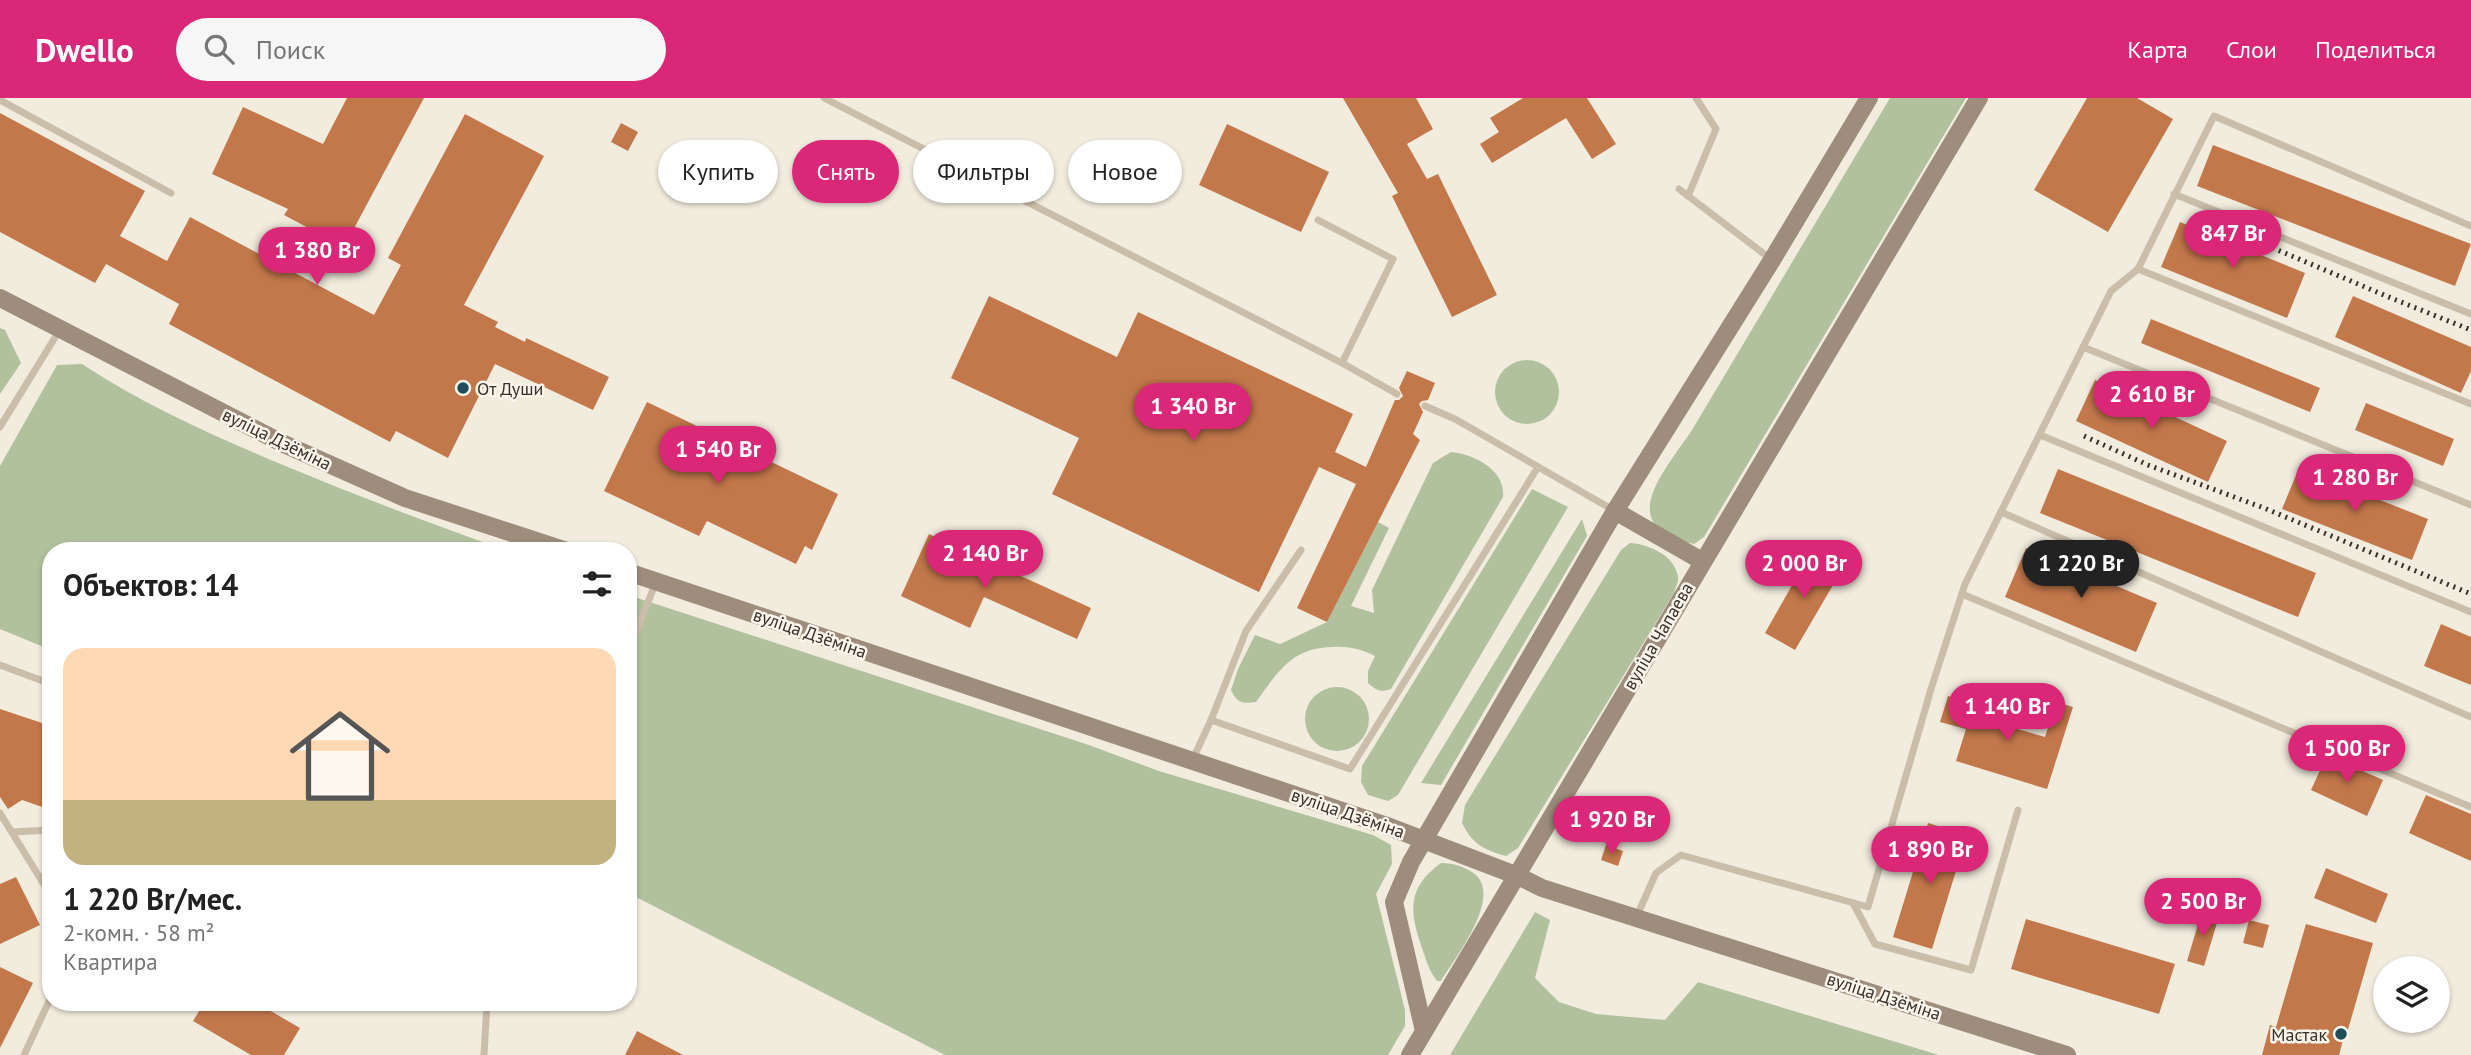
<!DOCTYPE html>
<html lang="ru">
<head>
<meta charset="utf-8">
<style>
  :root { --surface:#fff; --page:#f6f6f6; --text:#222; --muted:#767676; --line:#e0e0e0; --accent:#db2777 }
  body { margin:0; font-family:"PT Sans",sans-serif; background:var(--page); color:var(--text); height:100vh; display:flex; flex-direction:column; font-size:26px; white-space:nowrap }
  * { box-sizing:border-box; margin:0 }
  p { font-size:23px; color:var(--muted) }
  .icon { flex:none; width:38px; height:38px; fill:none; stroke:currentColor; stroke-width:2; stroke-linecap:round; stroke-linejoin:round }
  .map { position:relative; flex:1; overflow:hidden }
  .drawer { position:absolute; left:42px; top:444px; width:595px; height:469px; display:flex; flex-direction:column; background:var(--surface); border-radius:28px; box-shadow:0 2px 5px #0004 }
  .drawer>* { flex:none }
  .guide { position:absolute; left:658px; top:42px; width:665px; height:63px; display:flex; gap:14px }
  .fabs { position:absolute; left:2373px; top:858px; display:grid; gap:14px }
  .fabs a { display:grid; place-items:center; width:77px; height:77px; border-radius:50%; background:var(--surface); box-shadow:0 2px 5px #0004; font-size:35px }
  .price { position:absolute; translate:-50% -60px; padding:0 16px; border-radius:24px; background:var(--accent); color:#fff; font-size:23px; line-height:46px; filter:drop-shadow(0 2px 4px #0008) }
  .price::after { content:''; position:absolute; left:50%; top:42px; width:21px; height:16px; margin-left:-10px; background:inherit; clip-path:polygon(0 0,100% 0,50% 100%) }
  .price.on { background:#222; color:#fff }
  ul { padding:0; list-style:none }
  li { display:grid; align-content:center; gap:14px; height:371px; padding:0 21px }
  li+li { border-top:2px solid var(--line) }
  li span { display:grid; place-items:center; height:217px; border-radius:21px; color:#555 }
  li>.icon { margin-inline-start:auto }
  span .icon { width:126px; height:126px; fill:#fffc; stroke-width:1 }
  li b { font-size:30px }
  h2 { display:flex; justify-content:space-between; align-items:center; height:84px; padding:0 21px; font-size:30px }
  .tag { padding:0 24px; border-radius:32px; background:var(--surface); box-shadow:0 2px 5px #0004; font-size:24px; line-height:63px }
  .tag.on { background:var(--accent); color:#fff }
  header { display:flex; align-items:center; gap:42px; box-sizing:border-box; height:98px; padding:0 35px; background:var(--accent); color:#fff }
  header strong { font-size:33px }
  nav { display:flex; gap:38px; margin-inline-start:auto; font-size:24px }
  .search { width:490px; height:63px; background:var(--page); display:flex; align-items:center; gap:18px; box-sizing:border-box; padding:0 24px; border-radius:38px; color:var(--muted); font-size:26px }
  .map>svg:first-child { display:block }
  .green { fill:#b1c19e }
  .building { fill:#c3784b }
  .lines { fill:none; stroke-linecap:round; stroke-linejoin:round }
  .lane { stroke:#cabdaa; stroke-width:7 }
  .secondary { stroke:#9e8d7c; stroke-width:18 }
  .rail { stroke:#38302a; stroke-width:5; stroke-dasharray:2 5; stroke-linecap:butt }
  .poi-dot { fill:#204e59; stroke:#faf5eb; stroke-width:2.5 }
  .labels { text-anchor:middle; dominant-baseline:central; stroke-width:5; stroke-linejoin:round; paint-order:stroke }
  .poi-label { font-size:18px; fill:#38302a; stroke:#faf5eb; text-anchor:start }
  .street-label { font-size:18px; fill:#38302a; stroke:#faf5eb }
</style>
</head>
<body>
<header>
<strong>Dwello</strong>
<div class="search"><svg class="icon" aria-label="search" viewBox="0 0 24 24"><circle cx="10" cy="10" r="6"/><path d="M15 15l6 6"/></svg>Поиск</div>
<nav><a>Карта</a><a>Слои</a><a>Поделиться</a></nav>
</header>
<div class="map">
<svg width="2471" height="957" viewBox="0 0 2471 957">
  <rect width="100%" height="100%" fill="#f2ecde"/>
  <!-- green -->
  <g class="green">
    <path d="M1890,0H1966L1704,439L1694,446C1612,429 1664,374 1692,332Z"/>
    <path d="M0,230L5,232L21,265L0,296Z"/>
    <circle cx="1527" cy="294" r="32"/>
    <path d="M82,266C144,307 214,338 283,367C357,398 432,426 508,453H51V552L0,531V368L57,267Z"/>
    <path d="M1451,354C1474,356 1506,372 1503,399L1391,591C1380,595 1376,592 1368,585V573L1375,558C1361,551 1347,548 1332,549C1291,550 1278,574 1256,604C1242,606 1237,605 1231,592L1238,571L1255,537L1280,546L1327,524L1378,424L1389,430L1351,508L1374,515L1372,492L1433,365Z"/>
    <path d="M1532,391L1568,409L1398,697L1388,703L1368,697L1361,684L1362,668Z"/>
    <path d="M1582,421L1587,438L1441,687L1421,685Z"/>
    <path d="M1630,445C1648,446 1675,457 1678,479C1679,484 1675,490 1674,495L1518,750L1506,758C1484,752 1472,746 1462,725L1465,707L1621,452Z"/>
    <path d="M628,497L1086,646L1159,673L1373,737L1391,747L1392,766L1376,796L1405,912V928L1388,957H945L628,795Z"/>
    <circle cx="1337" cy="621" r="32"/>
    <path d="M1441,765C1454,765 1467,769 1477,778C1500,803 1455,860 1441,883H1437C1430,874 1427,865 1423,853C1410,815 1405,791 1441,765Z"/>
    <path d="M1535,814L1550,822L1535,880L1559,904L1596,916L1665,922L1698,884L1939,957H1450Z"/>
  </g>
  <!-- building -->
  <g class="building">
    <path d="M347,0H424L344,149L284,117L288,111L212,76L243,9L323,46Z"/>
    <path d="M1343,0H1416L1433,31L1407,46L1427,81L1438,76L1497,197L1452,219L1392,98L1398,95Z"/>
    <path d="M1523,0H1587L1616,46L1592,61L1566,20L1492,65L1480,46L1499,34L1490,20Z"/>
    <path d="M2087,0H2137L2173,21L2108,134L2034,92Z"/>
    <path d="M0,15L145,93L120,138L167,163L190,119L374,217L401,167L388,160L465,16L544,58L464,207L498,224L495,229L525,244L526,240L609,279L593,312L495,266L448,360L396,333L390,344L169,226L179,206L106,166L95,185L0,134Z"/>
    <path d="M621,25L638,34L628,53L611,44Z"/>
    <path d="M1227,26L1329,74L1301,134L1199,87Z"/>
    <path d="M2213,47L2471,146L2455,188L2197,88Z"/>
    <path d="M687,55L704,65L694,83L677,74Z"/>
    <path d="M2180,124L2305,175L2287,220L2161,169Z"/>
    <path d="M989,198L1117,259L1138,214L1353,316L1335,354L1366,369L1395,302H1399L1403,298L1399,290L1407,273L1435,285L1428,302L1422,303L1419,306L1423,314L1413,336L1420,342L1327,524L1297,510L1356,386L1319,369L1259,494L1052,396L1079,340L951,280Z"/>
    <path d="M2353,198L2471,249V273L2461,295L2335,239Z"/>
    <path d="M2151,221L2320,290L2310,314L2141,245Z"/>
    <path d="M2095,282L2227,343L2208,384L2076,323Z"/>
    <path d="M647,304L838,396L812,452L805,448L796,466L707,423L699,438L604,393Z"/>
    <path d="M2366,305L2454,341L2443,368L2355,332Z"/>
    <path d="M2299,370L2428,421L2412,462L2282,411Z"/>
    <path d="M2058,371L2316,475L2298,519L2040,415Z"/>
    <path d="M929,436L1091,510L1077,541L984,499L970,530L901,498Z"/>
    <path d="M2026,450L2157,505L2136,554L2005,499Z"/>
    <path d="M1812,452L1843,470L1795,552L1765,535Z"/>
    <path d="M2441,526L2471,539V587L2424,568Z"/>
    <path d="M1948,598L1994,612L1990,623L2045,639L2056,604L2073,609L2047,691L1956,663L1966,631L1940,624Z"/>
    <path d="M0,611L51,628V712L22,702L8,711L0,699Z"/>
    <path d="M2327,657L2383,682L2367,718L2311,692Z"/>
    <path d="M2426,697L2471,716V763L2409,735Z"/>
    <path d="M1928,725L1967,737L1932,851L1893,839Z"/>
    <path d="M1606,747L1623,753L1618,768L1601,762Z"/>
    <path d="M2326,770L2388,796L2376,825L2314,800Z"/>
    <path d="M16,779L40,827L0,846V786Z"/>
    <path d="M2202,813L2219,818L2204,868L2187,863Z"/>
    <path d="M2026,821L2175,866L2159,916L2011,871Z"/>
    <path d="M2249,822L2269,827L2263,850L2243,845Z"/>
    <path d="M2306,826L2373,845L2345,942H2343L2339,957H2262L2270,927L2276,929Z"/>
    <path d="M0,869L33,885L0,950Z"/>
    <path d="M204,905H257L300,930L284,957H251L193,923Z"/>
    <path d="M637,933L683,957H625Z"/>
  </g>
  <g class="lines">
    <!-- lane -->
    <g class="lane">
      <path d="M824,0L1342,265"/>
      <path d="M0,2L171,95"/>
      <path d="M1679,91L1772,162"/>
      <path d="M2174,96L2471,216"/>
      <path d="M1688,98L1716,31L1696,0"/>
      <path d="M1318,122L1393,161L1342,265L1397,296"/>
      <path d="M2138,171L2471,306"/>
      <path d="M2083,249L2471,407"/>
      <path d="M1425,308L1455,321L1615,413"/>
      <path d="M0,329L59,233"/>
      <path d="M2040,337L2471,514"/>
      <path d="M2001,414L2471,619"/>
      <path d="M1301,452L1246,533L1211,622L1350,671L1538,369"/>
      <path d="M1962,496L2471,709"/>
      <path d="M628,555L656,484"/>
      <path d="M0,567L51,586"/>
      <path d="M1192,663L1211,622"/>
      <path d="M0,715L48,793L51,803"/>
      <path d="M12,734L51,732"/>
      <path d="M1853,805L1875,846L1971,872L2018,712"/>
      <path d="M1636,820L1656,775L1681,757L1868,809L1931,591L1965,486L2111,193L2138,171L2214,18L2471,128"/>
      <path d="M24,957L51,899"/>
      <path d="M484,957L487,905"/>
    </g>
    <!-- secondary -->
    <g class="secondary">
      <path d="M0,200L284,346L405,400L567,453"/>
      <path d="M1615,413L1702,463"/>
      <path d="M628,474L1387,728L1518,778L1542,790L2067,957"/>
      <path d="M1424,933L1394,804L1411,764L1615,413L1772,162L1869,0"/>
      <path d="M1410,957L1979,0"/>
    </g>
    <!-- rail -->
    <g class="rail">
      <path d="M2195,117L2391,200L2471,232"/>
      <path d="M2084,338L2148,367L2264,410L2471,496"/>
    </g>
  </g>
  <!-- markers -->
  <g class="poi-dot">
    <circle cx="463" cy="290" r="7"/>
    <circle cx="2341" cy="936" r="7"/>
  </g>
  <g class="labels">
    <!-- poi labels -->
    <g class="poi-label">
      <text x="477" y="290">От Души</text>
      <text x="2327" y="936" text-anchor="end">Мастак</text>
    </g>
    <!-- street labels -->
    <g class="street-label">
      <text transform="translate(277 341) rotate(26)">вуліца Дзёміна</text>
      <text transform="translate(810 535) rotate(19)">вуліца Дзёміна</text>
      <text transform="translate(1658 538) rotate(-60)">вуліца Чапаева</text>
      <text transform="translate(1348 715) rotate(19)">вуліца Дзёміна</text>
      <text transform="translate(1884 898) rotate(18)">вуліца Дзёміна</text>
    </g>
  </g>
</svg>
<div class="fabs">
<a><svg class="icon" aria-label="layers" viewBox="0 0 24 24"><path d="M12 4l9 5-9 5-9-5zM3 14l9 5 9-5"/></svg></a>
</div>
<b class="price" style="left:2233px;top:172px">847 Br</b>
<b class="price" style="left:317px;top:189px">1 380 Br</b>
<b class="price" style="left:2152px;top:333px">2 610 Br</b>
<b class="price" style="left:1193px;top:345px">1 340 Br</b>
<b class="price" style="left:718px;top:388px">1 540 Br</b>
<b class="price" style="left:2355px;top:416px">1 280 Br</b>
<b class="price" style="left:985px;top:492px">2 140 Br</b>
<b class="price" style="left:1804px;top:502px">2 000 Br</b>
<b class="price on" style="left:2081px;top:502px">1 220 Br</b>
<b class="price" style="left:2007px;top:645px">1 140 Br</b>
<b class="price" style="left:2347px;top:687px">1 500 Br</b>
<b class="price" style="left:1612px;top:758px">1 920 Br</b>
<b class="price" style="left:1930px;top:788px">1 890 Br</b>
<b class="price" style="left:2203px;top:840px">2 500 Br</b>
<div class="guide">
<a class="tag">Купить</a>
<a class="tag on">Снять</a>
<a class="tag">Фильтры</a>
<a class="tag">Новое</a>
</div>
<section class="drawer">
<h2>Объектов: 14<svg class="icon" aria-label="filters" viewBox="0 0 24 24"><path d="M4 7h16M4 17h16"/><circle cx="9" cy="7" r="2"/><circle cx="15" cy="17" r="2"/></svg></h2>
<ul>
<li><span style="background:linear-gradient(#ffd9b3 70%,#c2b280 0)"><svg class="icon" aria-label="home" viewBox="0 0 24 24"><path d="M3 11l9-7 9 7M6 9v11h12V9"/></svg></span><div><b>1 220 Br/мес.</b><p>2-комн. · 58 m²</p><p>Квартира</p></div></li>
</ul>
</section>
</div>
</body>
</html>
